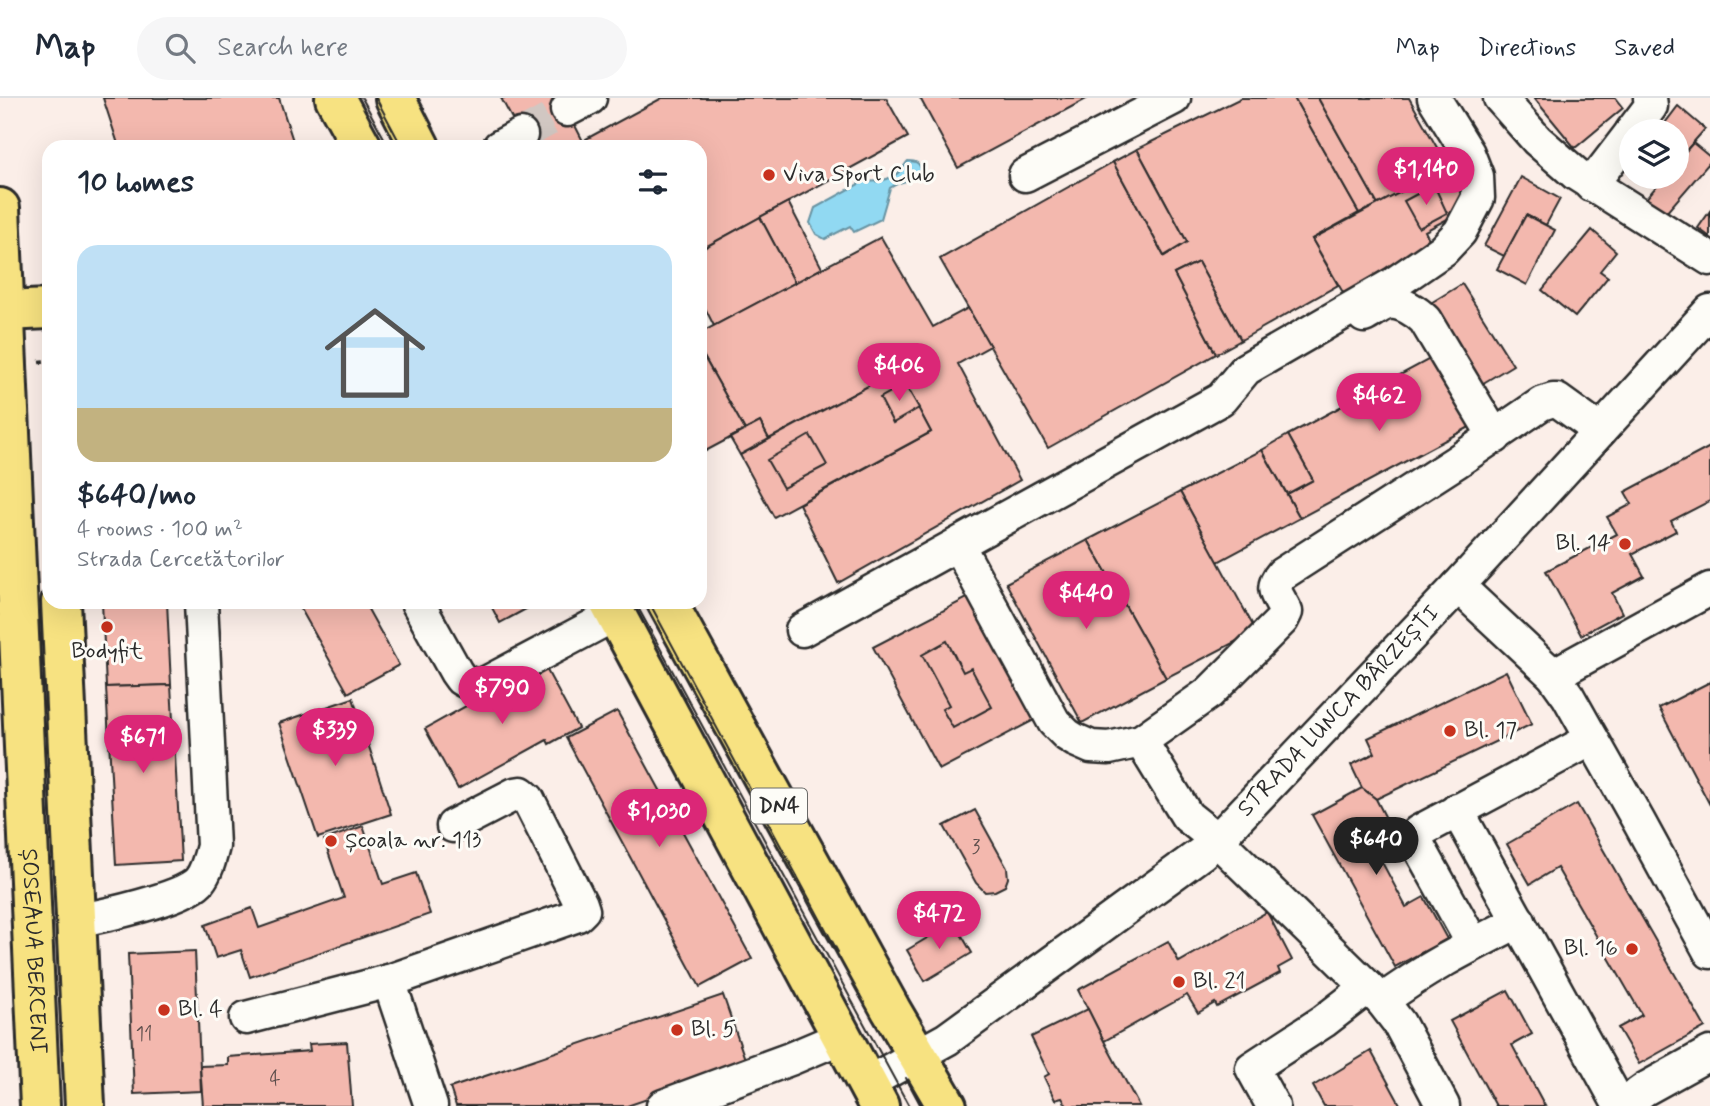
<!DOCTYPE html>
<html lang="en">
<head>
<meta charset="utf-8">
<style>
  :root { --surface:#fff; --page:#f6f6f7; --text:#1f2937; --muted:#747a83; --line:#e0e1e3; --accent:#db2777 }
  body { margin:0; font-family:Mynerve,sans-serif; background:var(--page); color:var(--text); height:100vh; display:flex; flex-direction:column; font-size:26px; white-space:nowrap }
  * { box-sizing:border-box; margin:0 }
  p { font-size:23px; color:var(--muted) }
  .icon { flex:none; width:38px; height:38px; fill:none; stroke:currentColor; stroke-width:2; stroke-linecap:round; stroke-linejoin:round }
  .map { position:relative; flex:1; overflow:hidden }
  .drawer { position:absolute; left:42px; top:42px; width:665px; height:469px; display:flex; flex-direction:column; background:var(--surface); border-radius:21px; box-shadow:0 7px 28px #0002 }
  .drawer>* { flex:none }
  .controls { position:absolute; left:1619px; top:21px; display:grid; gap:14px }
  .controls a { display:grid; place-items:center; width:70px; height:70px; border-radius:50%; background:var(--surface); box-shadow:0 7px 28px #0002; font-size:35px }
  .price { position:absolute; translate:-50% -60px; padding:0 16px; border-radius:24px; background:var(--accent); color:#fff; font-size:23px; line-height:46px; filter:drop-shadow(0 2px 4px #0008) }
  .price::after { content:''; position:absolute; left:50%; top:42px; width:21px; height:16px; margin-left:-10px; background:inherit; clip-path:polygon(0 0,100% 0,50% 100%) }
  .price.active { background:#222; color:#fff }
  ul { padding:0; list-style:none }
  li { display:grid; align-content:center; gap:14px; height:371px; padding:0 35px }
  li span { display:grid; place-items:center; height:217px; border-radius:21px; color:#555 }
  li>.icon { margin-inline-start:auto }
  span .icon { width:126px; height:126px; fill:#fffc; stroke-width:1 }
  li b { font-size:30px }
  h2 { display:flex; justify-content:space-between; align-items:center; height:84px; padding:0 35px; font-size:30px }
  header { display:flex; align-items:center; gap:42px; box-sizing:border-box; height:98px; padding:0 35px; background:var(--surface); border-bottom:2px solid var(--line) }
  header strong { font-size:33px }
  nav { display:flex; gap:38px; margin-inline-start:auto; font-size:24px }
  .search { width:490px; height:63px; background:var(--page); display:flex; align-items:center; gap:18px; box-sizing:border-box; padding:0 24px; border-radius:38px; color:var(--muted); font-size:26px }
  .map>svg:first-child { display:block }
  .water { fill:#91d9f2; stroke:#6893a2; stroke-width:2 }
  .building { fill:#f3b8ae; stroke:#2b2b2b; stroke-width:2 }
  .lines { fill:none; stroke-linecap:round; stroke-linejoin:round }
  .minor-tunnel { stroke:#d1c7c2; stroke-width:32; stroke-dasharray:32 16; stroke-linecap:butt }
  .minor-casing { stroke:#2b2b2b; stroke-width:37 }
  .major-casing { stroke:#2b2b2b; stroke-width:44 }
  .path { stroke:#2b2b2b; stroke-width:4.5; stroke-dasharray:5 5; stroke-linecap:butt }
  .minor { stroke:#fdfcf7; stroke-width:32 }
  .major { stroke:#f7e281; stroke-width:38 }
  .tram { stroke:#2b2b2b; stroke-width:2 }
  .poi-dot { fill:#c8321e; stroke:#fdfcf7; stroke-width:2.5 }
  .labels { text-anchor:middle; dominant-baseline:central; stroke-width:6; stroke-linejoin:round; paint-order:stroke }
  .number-label { font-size:19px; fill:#5d4e4c }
  .shield { fill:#fdfcf7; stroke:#6a6a68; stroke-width:2 }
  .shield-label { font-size:21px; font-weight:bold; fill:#2b2b2b }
  .poi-label { font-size:23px; fill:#2b2b2b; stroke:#fdfcf7; text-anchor:start }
  .street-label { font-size:23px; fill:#2b2b2b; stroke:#fdfcf7 }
</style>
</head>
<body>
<header>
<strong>Map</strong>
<div class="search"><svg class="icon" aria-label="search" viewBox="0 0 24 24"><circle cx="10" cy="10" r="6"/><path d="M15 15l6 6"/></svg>Search here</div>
<nav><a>Map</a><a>Directions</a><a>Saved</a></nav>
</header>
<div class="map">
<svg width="1710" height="1008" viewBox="0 0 1710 1008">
  <rect width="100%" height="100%" fill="#fbeee8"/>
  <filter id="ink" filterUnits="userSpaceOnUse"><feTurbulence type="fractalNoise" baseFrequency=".0143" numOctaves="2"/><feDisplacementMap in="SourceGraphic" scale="14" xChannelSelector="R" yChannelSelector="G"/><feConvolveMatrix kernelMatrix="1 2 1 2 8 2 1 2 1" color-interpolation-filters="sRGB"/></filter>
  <g filter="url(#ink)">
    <!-- water -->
    <path class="water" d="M908,63C917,63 919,65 922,73L920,79L899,85L890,90L881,121L854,134L850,128L825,141L816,136L810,125L815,110L864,83C876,85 891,82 900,73C903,70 905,66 908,63Z"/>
    <!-- building -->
    <g class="building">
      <path d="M103,0H279L295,49H119Z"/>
      <path d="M501,0H561L586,49H527Z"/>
      <path d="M662,0H886L908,39L700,152V49H590L586,41Z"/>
      <path d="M920,0H1088L958,70Z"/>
      <path d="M1241,0H1294L1359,115L1312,141L1338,187L1241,242L1198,164L1174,176L1216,256L1048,350L940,161L1113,64L1164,158L1187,144L1137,51Z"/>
      <path d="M1294,0H1318L1378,107L1359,115Z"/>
      <path d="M1318,0H1409L1448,69L1378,107Z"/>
      <path d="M1534,0H1615L1623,10L1575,50Z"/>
      <path d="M1678,8L1705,31L1676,64V33H1659Z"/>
      <path d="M1693,45L1710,59V64L1660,122L1640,108L1664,79H1676V64Z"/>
      <path d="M1137,51L1187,144L1164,158L1113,64Z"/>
      <path d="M1448,69L1468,110L1425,133L1433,149L1345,198L1312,141Z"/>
      <path d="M1521,79L1560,101L1546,127L1526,117L1504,158L1484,148Z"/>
      <path d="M1434,87L1447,115L1419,130L1404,103Z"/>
      <path d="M788,104L822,170L795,185L760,119Z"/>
      <path d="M1710,113V139L1698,130Z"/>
      <path d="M1526,117L1555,132L1527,187L1497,171Z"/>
      <path d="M760,119L795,185L714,228L700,200V152Z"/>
      <path d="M1592,132L1616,153L1600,173L1608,179L1575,219L1542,192Z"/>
      <path d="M881,139L933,229L968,210L990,248L958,266L1020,382L838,485L799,406L931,334L898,272L769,341L760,324L745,332L700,252V235Z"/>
      <path d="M1198,164L1241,242L1216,256L1174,176Z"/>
      <path d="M1462,186L1513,267L1475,290L1424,209Z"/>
      <path d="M700,252L745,332L700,356Z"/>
      <path d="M1439,256L1479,324L1300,420L1287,396L1313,382L1288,337Z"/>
      <path d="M898,272L931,334L774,419L740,357Z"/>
      <path d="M905,286L919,310L893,325L880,300Z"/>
      <path d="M760,324L769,341L740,357L730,340Z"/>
      <path d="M810,337L827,367L783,390L767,362Z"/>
      <path d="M1288,337L1313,382L1287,396L1262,352Z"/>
      <path d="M1710,349V403L1671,423L1676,433L1632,456L1644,478L1612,495L1622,515L1581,537L1546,473L1617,436L1607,419L1632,406L1625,394Z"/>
      <path d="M1262,352L1300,420L1218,464L1180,394Z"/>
      <path d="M1180,394L1256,533L1166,580L1088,442Z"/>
      <path d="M1088,442L1166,580L1082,625L1006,485Z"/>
      <path d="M969,499L1034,622L939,672L873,549Z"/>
      <path d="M102,504H167L171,587L106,589Z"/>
      <path d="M297,504H364L399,567L348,595Z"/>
      <path d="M489,504H539L500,525Z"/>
      <path d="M947,543L963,574L971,570L992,609L953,630L942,611L949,607L922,557Z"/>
      <path d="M543,565L578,630L549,646L547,642L458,691L425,631Z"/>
      <path d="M1506,573L1532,626L1376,701L1362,690L1351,667L1375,655L1368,640Z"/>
      <path d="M1710,584V707L1659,610Z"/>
      <path d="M171,587L181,763L116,767L106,589Z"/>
      <path d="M353,600L391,716L318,740L279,625Z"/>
      <path d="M617,613L752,861L700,889L566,640Z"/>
      <path d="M1362,690L1376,701L1391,730L1370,742L1406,809L1424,799L1447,841L1395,869L1312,717Z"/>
      <path d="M1577,706L1705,929L1639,966L1618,930L1642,917L1557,770L1530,786L1507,746Z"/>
      <path d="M975,712L1007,770L1008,780L1005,788L995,793L985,794L976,785L944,728Z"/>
      <path d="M363,728L383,786L416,775L430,816L250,879L241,852L216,860L205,827L252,810L259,830L344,800L324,742Z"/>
      <path d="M1267,814L1292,862L1278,870L1280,875L1217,909L1215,905L1198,915L1187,897L1104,943L1078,892L1168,843L1179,864Z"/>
      <path d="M954,824L972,855L925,883L907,852Z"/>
      <path d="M195,853L201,993L134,996L128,856Z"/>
      <path d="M1508,892L1532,936L1512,947L1545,1008H1496L1450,923Z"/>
      <path d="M723,897L747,967L627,1008H456L450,990Z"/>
      <path d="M1088,911L1104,943L1139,1008H1067L1062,1000L1055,1002L1044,979L1049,976L1031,939Z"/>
      <path d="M347,944L352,1008H203L200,968L228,967V959L310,953L309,946Z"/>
      <path d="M1371,953L1401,1008H1324L1313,988Z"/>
    </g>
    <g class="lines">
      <!-- minor-tunnel -->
      <path class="minor-tunnel" d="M521,37L567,12"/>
      <defs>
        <g id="minor">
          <path d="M1500,0L1537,42L1576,76L1710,161"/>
          <path d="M567,12L590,0"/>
          <path d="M1632,33L1651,8L1650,0"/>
          <path d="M499,49L521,37"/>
          <path d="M1025,77L1174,0"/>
          <path d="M1591,87L1631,35"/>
          <path d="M1364,218C1372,214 1381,206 1389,205C1401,203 1417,214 1425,222L1495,339"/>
          <path d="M958,447L1054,624L1067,637L1075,642L1091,649L1109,650L1141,643L1209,595L1282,522L1286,514C1279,498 1268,492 1282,476L1456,364L1541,306L1553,302H1557L1600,333"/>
          <path d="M1458,488L1553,577L1568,598L1639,724L1710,854"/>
          <path d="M417,504L456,574L461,581L474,588L486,585L616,516"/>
          <path d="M802,532L1221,301L1246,271L1395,185L1443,152L1460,134L1478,100L1477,78L1468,55L1434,0"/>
          <path d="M1553,577L1710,491"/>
          <path d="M1141,643L1187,718L1217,742L1382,903L1399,925L1443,1008"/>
          <path d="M1457,712L1620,1008"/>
          <path d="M75,823C102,818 182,801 199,783C207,773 210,760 213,748L201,504"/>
          <path d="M1473,846L1419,749L1416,742L1418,734L1592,641"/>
          <path d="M389,883L431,1008"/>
          <path d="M1382,903C1424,871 1472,847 1519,823"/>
          <path d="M246,920L389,883L578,817L583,812L581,806L528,701L521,695L515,696L453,728"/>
          <path id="s1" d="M867,985L947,941L1202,755L1217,742L1458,488L1710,213"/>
          <path d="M663,1008L790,961L842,939"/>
          <path d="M1273,1008L1252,970L1324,923L1368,889"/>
          <path d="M1631,1008L1638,996L1645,991L1710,955"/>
        </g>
        <g id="major">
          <path d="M335,0L362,49"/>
          <path d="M395,0L420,49"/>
          <path id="s2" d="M0,110L40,1008"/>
          <path d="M5,213L49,211"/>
          <path d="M61,504L85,1008"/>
          <path d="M609,504L879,1008"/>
          <path d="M667,504L891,912L947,1008"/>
        </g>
      </defs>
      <!-- minor casing -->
      <use href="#minor" class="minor-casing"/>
      <!-- major casing -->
      <use href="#major" class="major-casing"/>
      <!-- path -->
      <path class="path" d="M39,264L49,263"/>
      <!-- minor -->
      <use href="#minor" class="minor"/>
      <!-- major -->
      <use href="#major" class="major"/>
      <!-- tram -->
      <g class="tram">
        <path d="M362,0L389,49"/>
        <path d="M376,0L402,49"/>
        <path d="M635,504L909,1008"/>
        <path d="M649,504L838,854"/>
        <path d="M906,980L921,1008"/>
      </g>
    </g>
  </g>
  <!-- markers -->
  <g class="poi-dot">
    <circle cx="769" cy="77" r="7"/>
    <circle cx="1625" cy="446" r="7"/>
    <circle cx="107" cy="529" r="7"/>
    <circle cx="1450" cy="633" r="7"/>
    <circle cx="331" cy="743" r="7"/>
    <circle cx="1632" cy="851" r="7"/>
    <circle cx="1179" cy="884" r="7"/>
    <circle cx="164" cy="912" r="7"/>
    <circle cx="677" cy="932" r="7"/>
  </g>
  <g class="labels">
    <!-- number labels -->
    <g class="number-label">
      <text x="976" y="749">3</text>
      <text x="144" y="936">11</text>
      <text x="275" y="981">4</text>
    </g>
    <!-- shield labels -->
    <rect class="shield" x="751" y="690.5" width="56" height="35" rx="5"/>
    <g class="shield-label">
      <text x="779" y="708">DN4</text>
    </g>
    <!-- poi labels -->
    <g class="poi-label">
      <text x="783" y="77">Viva Sport Club</text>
      <text x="1611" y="446" text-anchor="end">Bl. 14</text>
      <text x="107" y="554" text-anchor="middle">Bodyfit</text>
      <text x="1464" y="633">Bl. 17</text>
      <text x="345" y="743">Școala nr. 113</text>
      <text x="1618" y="851" text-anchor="end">Bl. 16</text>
      <text x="1193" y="884">Bl. 21</text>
      <text x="178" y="912">Bl. 4</text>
      <text x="691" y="932">Bl. 5</text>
    </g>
    <!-- street labels -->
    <g class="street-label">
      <text stroke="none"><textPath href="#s1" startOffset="604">STRADA LUNCA BÂRZEȘTI</textPath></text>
      <text stroke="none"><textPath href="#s2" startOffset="744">ȘOSEAUA BERCENI</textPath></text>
    </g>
  </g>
</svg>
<div class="controls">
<a><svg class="icon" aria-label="layers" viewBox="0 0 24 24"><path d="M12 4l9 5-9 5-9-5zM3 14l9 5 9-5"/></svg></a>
</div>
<b class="price" style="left:1426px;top:109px">$1,140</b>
<b class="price" style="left:899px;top:305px">$406</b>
<b class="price" style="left:1379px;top:335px">$462</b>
<b class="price" style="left:1086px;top:533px">$440</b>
<b class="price" style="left:502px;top:628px">$790</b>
<b class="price" style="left:335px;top:670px">$339</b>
<b class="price" style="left:143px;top:677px">$671</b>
<b class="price" style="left:659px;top:751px">$1,030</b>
<b class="price active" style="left:1376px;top:779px">$640</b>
<b class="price" style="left:939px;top:853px">$472</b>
<section class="drawer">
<h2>10 homes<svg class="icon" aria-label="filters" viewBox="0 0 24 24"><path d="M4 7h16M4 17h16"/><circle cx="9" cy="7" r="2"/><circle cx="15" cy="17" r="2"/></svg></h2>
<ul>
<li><span style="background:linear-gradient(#bfe0f5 75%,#c2b280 0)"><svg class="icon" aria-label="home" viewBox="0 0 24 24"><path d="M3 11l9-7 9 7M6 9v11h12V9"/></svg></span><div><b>$640/mo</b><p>4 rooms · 100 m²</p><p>Strada Cercetătorilor</p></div></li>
</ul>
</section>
</div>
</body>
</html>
